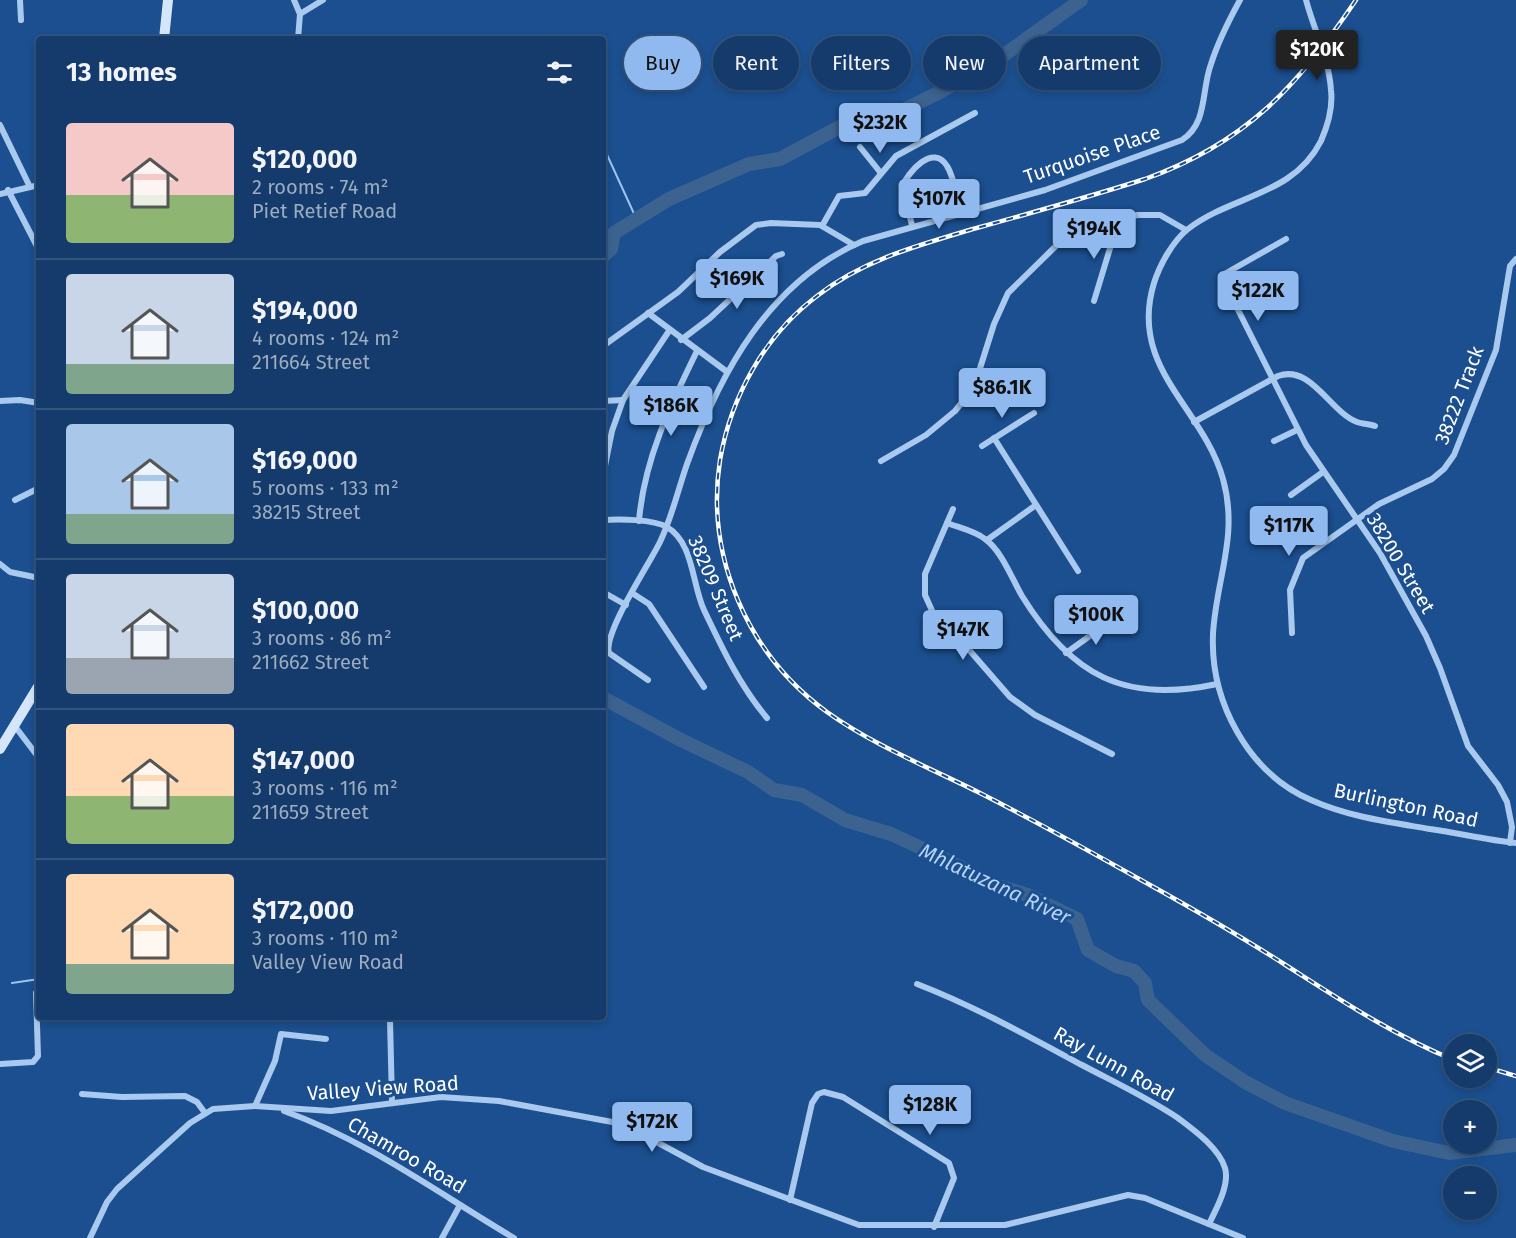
<!DOCTYPE html>
<html lang="en">
<head>
<meta charset="utf-8">
<style>
  :root { --surface:#143b6b; --page:#1d4271; --text:#f1f3f6; --muted:#9dadc1; --line:#33557e; --accent:#90b9f0 }
  body { margin:0; font-family:"Fira Sans",sans-serif; background:var(--page); color:var(--text); height:100vh; display:flex; flex-direction:column; font-size:22px; white-space:nowrap }
  * { box-sizing:border-box; margin:0 }
  p { font-size:20px; color:var(--muted) }
  .icon { flex:none; width:33px; height:33px; fill:none; stroke:currentColor; stroke-width:2; stroke-linecap:round; stroke-linejoin:round }
  .map { position:relative; flex:1; overflow:hidden }
  .sheet { position:absolute; left:36px; top:36px; width:570px; height:984px; display:flex; flex-direction:column; background:var(--surface); border-radius:6px; box-shadow:0 3px 9px #0003,0 0 0 2px var(--line) }
  .sheet>* { flex:none }
  .hud { position:absolute; left:624px; top:36px; width:570px; height:54px; display:flex; gap:12px }
  .controls { position:absolute; left:1443px; top:1034px; display:grid; gap:12px }
  .controls a { display:grid; place-items:center; width:54px; height:54px; border-radius:50%; background:var(--surface); box-shadow:0 3px 9px #0003,0 0 0 2px var(--line); font-size:30px }
  .price { position:absolute; translate:-50% -51px; padding:0 14px; border-radius:6px; background:var(--accent); color:#111; font-size:20px; line-height:39px; filter:drop-shadow(0 2px 3px #0008) }
  .price::after { content:''; position:absolute; left:50%; top:36px; width:18px; height:14px; margin-left:-9px; background:inherit; clip-path:polygon(0 0,100% 0,50% 100%) }
  .price.on { background:#222; color:#fff }
  ul { padding:0; list-style:none }
  li { display:flex; align-items:center; gap:18px; height:150px; padding:0 30px }
  li+li { border-top:2px solid var(--line) }
  li span { display:grid; place-items:center; flex:none; width:168px; height:120px; border-radius:6px; color:#555 }
  li>.icon { margin-inline-start:auto }
  span .icon { width:72px; height:72px; fill:#fffc; stroke-width:1 }
  li b { font-size:26px }
  h2 { display:flex; justify-content:space-between; align-items:center; height:72px; padding:0 30px; font-size:26px }
  .chip { padding:0 21px; border-radius:27px; background:var(--surface); box-shadow:0 3px 9px #0003,0 0 0 2px var(--line); font-size:21px; line-height:54px }
  .chip.on { background:var(--accent); color:#111 }
  .map>svg:first-child { display:block }
  .lines { fill:none; stroke-linecap:round; stroke-linejoin:round }
  .stream { stroke:#9cc4f0; stroke-width:2 }
  .river { stroke:#3c6290; stroke-width:14 }
  .minor { stroke:#a9c9ee; stroke-width:6 }
  .secondary { stroke:#d6e6fa; stroke-width:10 }
  .rail-casing { stroke:#fff; stroke-width:4.5 }
  .rail { stroke:#1b4f8f; stroke-width:2; stroke-dasharray:7; stroke-linecap:butt }
  .labels { text-anchor:middle; dominant-baseline:central; stroke-width:6; stroke-linejoin:round; paint-order:stroke }
  .street-label { font-size:20px; fill:#fff; stroke:#1b4f8f }
  .water-label { font-size:21px; font-style:italic; fill:#b5d3f5; stroke:#1b4f8f }
</style>
</head>
<body>
<div class="map">
<svg width="1516" height="1238" viewBox="0 0 1516 1238">
  <rect width="100%" height="100%" fill="#1b4f8f"/>
  <g class="lines">
    <!-- stream -->
    <g class="stream">
      <path d="M603,146L636,218"/>
      <path d="M12,983L39,979"/>
    </g>
    <!-- river -->
    <g class="river">
      <path d="M603,256L611,249L614,233L669,199L749,164L780,159L847,123L860,126L873,125L940,92L997,60L1081,0"/>
      <path d="M603,698L681,740L748,772L774,790L802,795L845,820L891,834L947,860L990,883L1030,896L1077,919L1088,950L1116,966L1134,971L1145,983L1148,1000L1205,1055L1245,1082L1285,1103L1393,1141L1449,1153L1516,1145"/>
    </g>
    <!-- minor -->
    <g class="minor">
      <path d="M20,0L21,20"/>
      <path d="M294,0L300,14L298,39"/>
      <path d="M1306,0C1314,30 1329,59 1331,90C1333,107 1328,125 1321,141C1293,196 1232,195 1188,229C1173,241 1160,264 1154,283C1128,368 1203,407 1223,479C1239,536 1216,579 1213,634C1210,701 1248,773 1311,800C1349,817 1389,822 1430,829C1458,833 1487,840 1516,843"/>
      <path d="M300,14L323,0"/>
      <path d="M0,125L29,185"/>
      <path d="M860,147L880,172"/>
      <path d="M8,190L39,250"/>
      <path d="M0,194L39,185"/>
      <path d="M912,225L902,187C908,172 933,143 947,166C955,178 956,198 960,212"/>
      <path d="M822,226L839,196L865,193L896,156L975,113"/>
      <path d="M1286,239L1221,276L1306,445L1380,553L1426,636L1440,668L1468,746L1498,785L1507,802L1512,827L1510,843"/>
      <path d="M1094,301L1111,245V220"/>
      <path d="M648,313L726,371"/>
      <path d="M681,340L710,318L776,256L782,254"/>
      <path d="M603,346L678,292L720,252L756,225L771,223L820,225L854,245"/>
      <path d="M0,401L20,400L39,403"/>
      <path d="M603,401L623,400"/>
      <path d="M1194,422L1278,376C1311,364 1330,412 1357,422C1362,424 1370,424 1375,426"/>
      <path d="M994,438L1078,571"/>
      <path d="M1274,441L1297,430"/>
      <path d="M982,446L1034,413"/>
      <path d="M881,461L926,435L955,411L968,395L976,381L994,324L1008,293L1062,240L1088,224L1138,215H1160L1186,230"/>
      <path d="M603,476L612,431L623,400L669,331"/>
      <path d="M1291,495L1323,472"/>
      <path d="M15,500L39,488"/>
      <path d="M953,509L925,574V595L934,615L964,644L1010,697L1035,715L1112,754"/>
      <path d="M603,520C619,519 653,519 667,527C694,543 692,585 704,610C722,648 740,686 767,718"/>
      <path d="M639,521C644,460 670,406 697,351"/>
      <path d="M947,523C960,528 975,531 985,539C1002,551 1012,579 1022,596C1071,675 1124,704 1217,684"/>
      <path d="M987,540L1036,505"/>
      <path d="M0,564L10,572L39,578"/>
      <path d="M603,592L626,605"/>
      <path d="M632,593L649,604L704,687"/>
      <path d="M1292,633L1290,590L1303,558L1379,504L1432,479L1444,469L1454,455L1496,350L1510,266L1516,259"/>
      <path d="M1066,653L1112,620"/>
      <path d="M648,680L609,653C603,633 650,563 660,542C672,517 678,490 687,464C720,373 769,281 863,241L1045,190L1182,140C1208,123 1201,91 1211,64C1218,42 1229,20 1240,0"/>
      <path d="M14,725L39,758"/>
      <path d="M917,984C974,1006 1028,1036 1082,1065C1114,1082 1148,1098 1178,1118C1194,1130 1219,1148 1225,1168C1230,1185 1216,1209 1209,1224"/>
      <path d="M390,1020L392,1102"/>
      <path d="M0,1064L33,1062L38,1056L36,993"/>
      <path d="M82,1094L122,1097L185,1096L197,1102L205,1113"/>
      <path d="M255,1106L275,1061L281,1034L326,1039"/>
      <path d="M284,1111C368,1141 438,1193 514,1238"/>
      <path d="M790,1200L812,1103L818,1094L824,1092L843,1097L949,1163L954,1178L934,1227"/>
      <path d="M90,1238L107,1202L117,1189L190,1123L213,1109L255,1106L331,1111L441,1097L499,1101L623,1124L703,1167L859,1225H1005L1128,1195L1145,1198L1243,1238"/>
      <path d="M442,1238L460,1205"/>
    </g>
    <!-- secondary -->
    <g class="secondary">
      <path d="M164,39L168,0"/>
      <path d="M0,749L39,685"/>
    </g>
    <defs>
      <g id="rail">
        <path d="M1356,0C1298,86 1246,143 1145,179C1089,197 1031,213 973,229C919,245 863,260 817,296C765,335 731,396 720,460C705,557 748,655 827,712C873,745 928,767 978,792C1037,822 1093,853 1150,885C1195,910 1240,936 1284,964C1339,999 1393,1035 1454,1060"/>
        <path d="M1486,1067L1516,1076"/>
      </g>
    </defs>
    <!-- rail casing -->
    <use href="#rail" class="rail-casing"/>
    <!-- rail -->
    <use href="#rail" class="rail"/>
  </g>
  <g class="labels">
    <!-- street labels -->
    <g class="street-label">
      <text transform="translate(1092 154) rotate(-19)">Turquoise Place</text>
      <text transform="translate(1459 395) rotate(-69)">38222 Track</text>
      <text transform="translate(1401 563) rotate(59)">38200 Street</text>
      <text transform="translate(716 588) rotate(67)">38209 Street</text>
      <text transform="translate(1406 805) rotate(12)">Burlington Road</text>
      <text transform="translate(1114 1064) rotate(29)">Ray Lunn Road</text>
      <text transform="translate(383 1088) rotate(-4)">Valley View Road</text>
      <text transform="translate(407 1155) rotate(30)">Chamroo Road</text>
    </g>
    <!-- water labels -->
    <g class="water-label">
      <text transform="translate(995 884) rotate(25)">Mhlatuzana River</text>
    </g>
  </g>
</svg>
<div class="controls">
<a><svg class="icon" aria-label="layers" viewBox="0 0 24 24"><path d="M12 4l9 5-9 5-9-5zM3 14l9 5 9-5"/></svg></a>
<a>+</a>
<a>−</a>
</div>
<b class="price on" style="left:1317px;top:81px">$120K</b>
<b class="price" style="left:880px;top:154px">$232K</b>
<b class="price" style="left:939px;top:230px">$107K</b>
<b class="price" style="left:1094px;top:260px">$194K</b>
<b class="price" style="left:737px;top:310px">$169K</b>
<b class="price" style="left:1258px;top:322px">$122K</b>
<b class="price" style="left:1002px;top:419px">$86.1K</b>
<b class="price" style="left:671px;top:437px">$186K</b>
<b class="price" style="left:1289px;top:557px">$117K</b>
<b class="price" style="left:1096px;top:646px">$100K</b>
<b class="price" style="left:963px;top:661px">$147K</b>
<b class="price" style="left:930px;top:1136px">$128K</b>
<b class="price" style="left:652px;top:1153px">$172K</b>
<div class="hud">
<a class="chip on">Buy</a>
<a class="chip">Rent</a>
<a class="chip">Filters</a>
<a class="chip">New</a>
<a class="chip">Apartment</a>
</div>
<section class="sheet">
<h2>13 homes<svg class="icon" aria-label="filters" viewBox="0 0 24 24"><path d="M4 7h16M4 17h16"/><circle cx="9" cy="7" r="2"/><circle cx="15" cy="17" r="2"/></svg></h2>
<ul>
<li><span style="background:linear-gradient(#f6c9c9 60%,#8fb573 0)"><svg class="icon" aria-label="home" viewBox="0 0 24 24"><path d="M3 11l9-7 9 7M6 9v11h12V9"/></svg></span><div><b>$120,000</b><p>2 rooms · 74 m²</p><p>Piet Retief Road</p></div></li>
<li><span style="background:linear-gradient(#c9d6e8 75%,#7fa58c 0)"><svg class="icon" aria-label="home" viewBox="0 0 24 24"><path d="M3 11l9-7 9 7M6 9v11h12V9"/></svg></span><div><b>$194,000</b><p>4 rooms · 124 m²</p><p>211664 Street</p></div></li>
<li><span style="background:linear-gradient(#a9c7e8 75%,#7fa58c 0)"><svg class="icon" aria-label="home" viewBox="0 0 24 24"><path d="M3 11l9-7 9 7M6 9v11h12V9"/></svg></span><div><b>$169,000</b><p>5 rooms · 133 m²</p><p>38215 Street</p></div></li>
<li><span style="background:linear-gradient(#c9d6e8 70%,#9aa5b1 0)"><svg class="icon" aria-label="home" viewBox="0 0 24 24"><path d="M3 11l9-7 9 7M6 9v11h12V9"/></svg></span><div><b>$100,000</b><p>3 rooms · 86 m²</p><p>211662 Street</p></div></li>
<li><span style="background:linear-gradient(#ffd9b3 60%,#8fb573 0)"><svg class="icon" aria-label="home" viewBox="0 0 24 24"><path d="M3 11l9-7 9 7M6 9v11h12V9"/></svg></span><div><b>$147,000</b><p>3 rooms · 116 m²</p><p>211659 Street</p></div></li>
<li><span style="background:linear-gradient(#ffd9b3 75%,#7fa58c 0)"><svg class="icon" aria-label="home" viewBox="0 0 24 24"><path d="M3 11l9-7 9 7M6 9v11h12V9"/></svg></span><div><b>$172,000</b><p>3 rooms · 110 m²</p><p>Valley View Road</p></div></li>
</ul>
</section>
</div>
</body>
</html>
